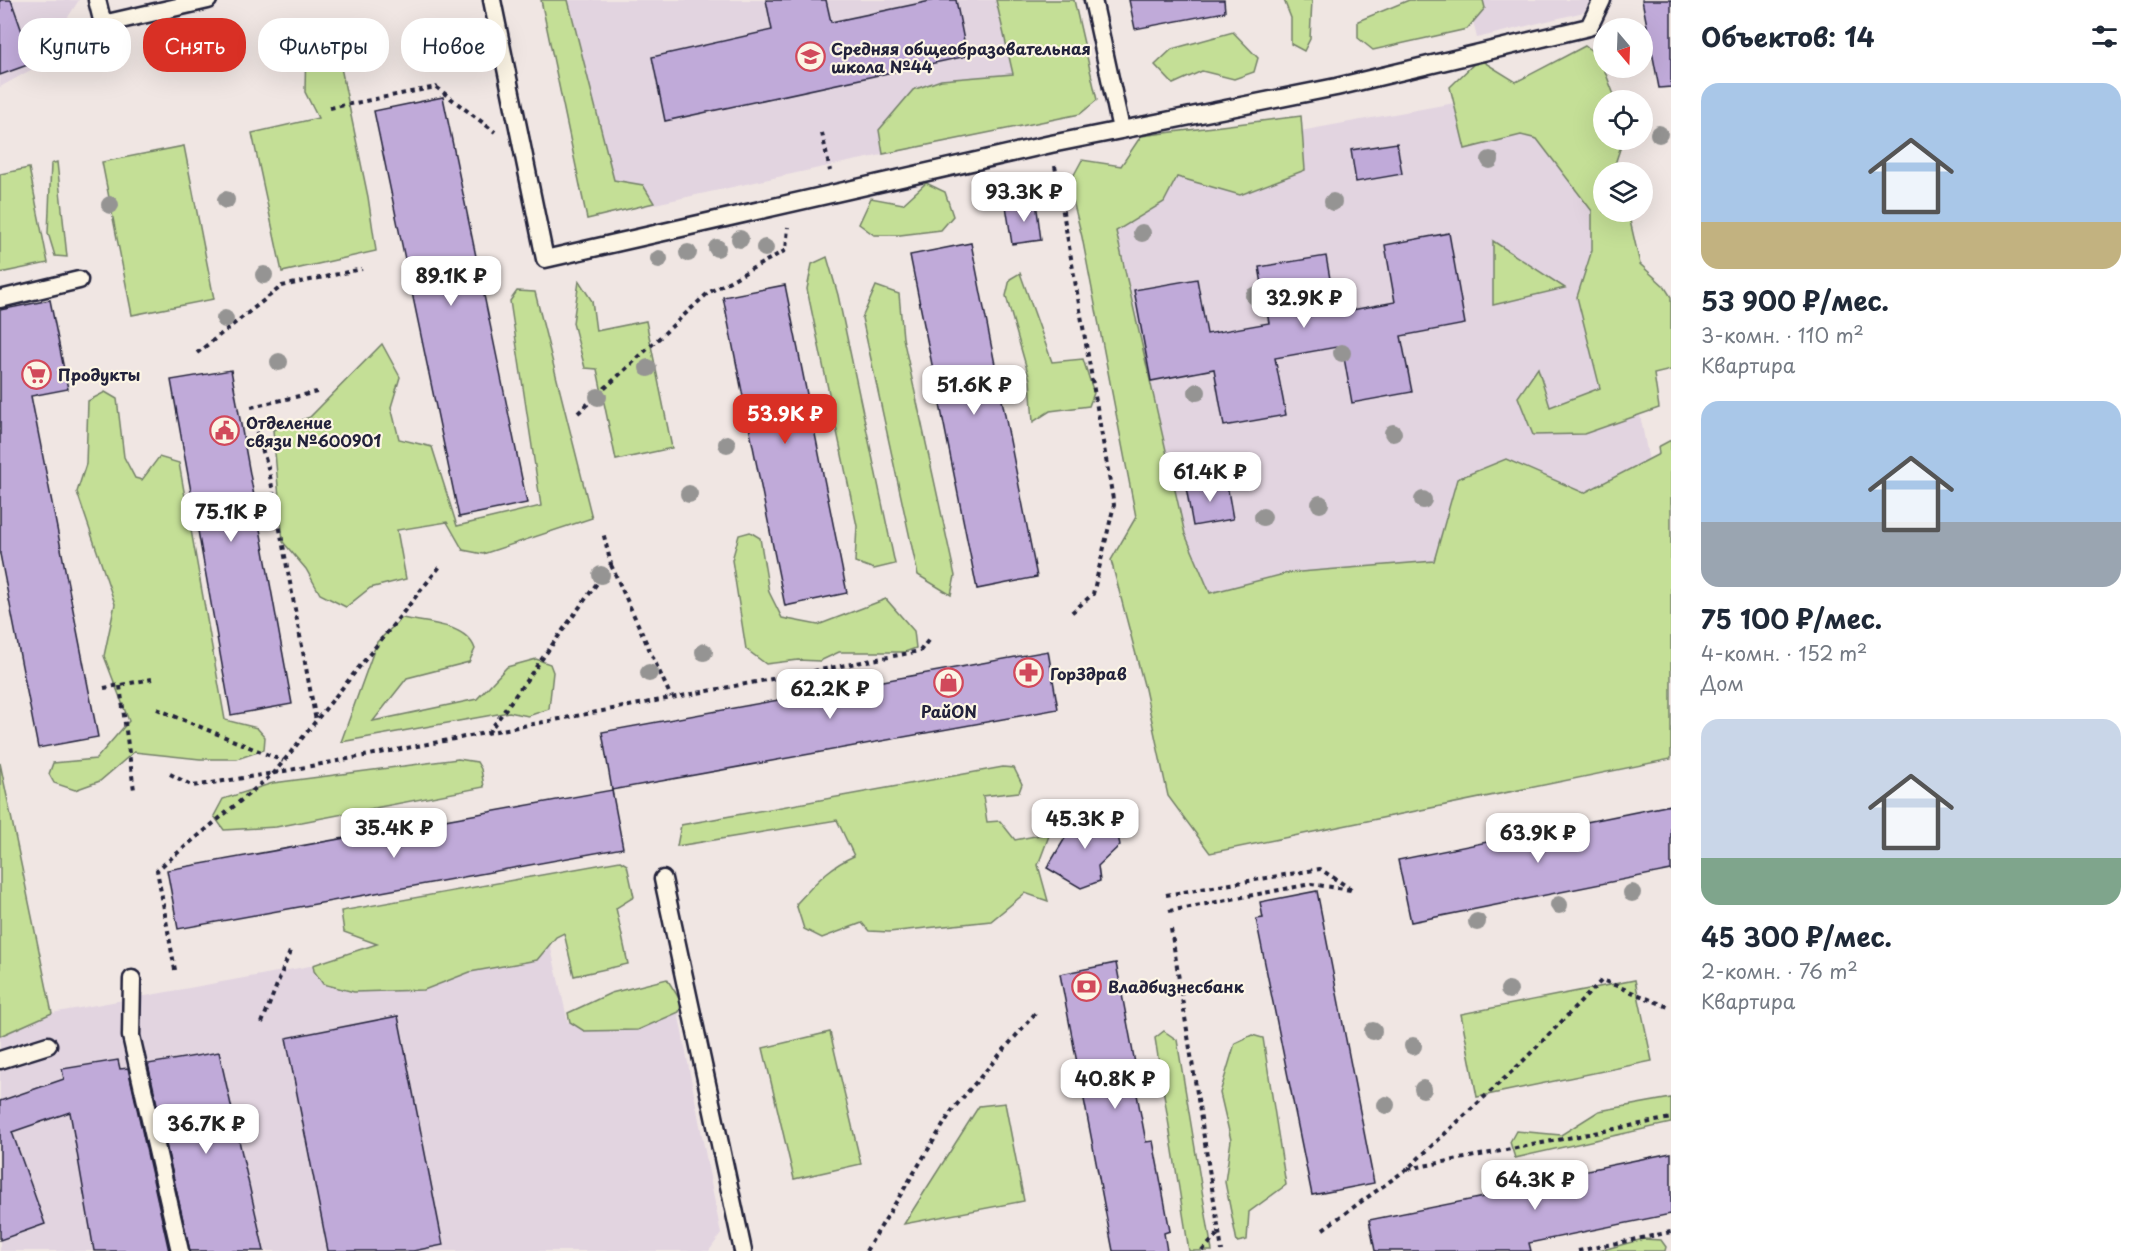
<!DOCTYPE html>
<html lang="ru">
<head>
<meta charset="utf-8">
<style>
  :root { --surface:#fff; --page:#f2f2f3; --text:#1f2937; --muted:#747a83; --accent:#d93025 }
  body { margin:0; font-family:"Playpen Sans",sans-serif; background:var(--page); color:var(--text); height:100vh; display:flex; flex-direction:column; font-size:22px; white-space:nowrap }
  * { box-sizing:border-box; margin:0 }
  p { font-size:20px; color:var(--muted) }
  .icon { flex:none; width:33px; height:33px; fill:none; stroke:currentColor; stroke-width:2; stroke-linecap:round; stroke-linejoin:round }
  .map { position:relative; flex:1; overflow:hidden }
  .panel { display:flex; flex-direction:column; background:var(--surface); width:480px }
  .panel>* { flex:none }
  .banner { position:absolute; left:18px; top:18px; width:570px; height:54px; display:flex; gap:12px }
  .needle { width:39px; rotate:161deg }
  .fabs { position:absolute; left:1593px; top:18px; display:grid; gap:12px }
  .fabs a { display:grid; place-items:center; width:60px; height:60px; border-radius:50%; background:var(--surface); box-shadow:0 6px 24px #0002; font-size:30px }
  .price { position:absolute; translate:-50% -51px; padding:0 14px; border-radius:12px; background:#fff; color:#222; font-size:20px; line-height:39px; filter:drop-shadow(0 2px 3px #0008) }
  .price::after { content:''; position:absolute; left:50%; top:36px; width:18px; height:14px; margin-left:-9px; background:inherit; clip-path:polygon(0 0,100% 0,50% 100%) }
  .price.on { background:var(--accent); color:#fff }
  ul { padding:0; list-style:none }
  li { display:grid; align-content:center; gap:12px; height:318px; padding:0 30px }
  li span { display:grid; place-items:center; height:186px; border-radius:18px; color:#555 }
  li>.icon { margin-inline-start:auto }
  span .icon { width:108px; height:108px; fill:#fffc; stroke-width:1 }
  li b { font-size:26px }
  h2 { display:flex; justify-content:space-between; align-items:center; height:72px; padding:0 30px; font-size:26px }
  .chip { padding:0 21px; border-radius:24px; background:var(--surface); box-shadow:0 6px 24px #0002; font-size:21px; line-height:54px }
  .chip.on { background:var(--accent); color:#fff }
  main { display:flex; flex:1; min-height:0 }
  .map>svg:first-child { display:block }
  .built { fill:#e2d4e0 }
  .green { fill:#c4df96; stroke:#738068; stroke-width:1.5 }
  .building { fill:#c0aad9; stroke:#22223b; stroke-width:1.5 }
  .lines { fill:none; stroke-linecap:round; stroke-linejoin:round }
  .service-casing { stroke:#22223b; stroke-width:21 }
  .path { stroke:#22223b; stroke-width:4; stroke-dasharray:4.5 4.5; stroke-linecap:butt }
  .service { stroke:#fcf5e5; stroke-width:16 }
  .tree { fill:#959493 }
  .labels { text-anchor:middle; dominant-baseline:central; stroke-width:4.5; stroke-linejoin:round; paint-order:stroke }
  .poi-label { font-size:16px; font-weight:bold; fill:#22223b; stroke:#fcf5e5; text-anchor:start }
</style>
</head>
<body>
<main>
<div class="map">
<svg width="1671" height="1251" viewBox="0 0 1671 1251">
  <rect width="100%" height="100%" fill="#f0e6e3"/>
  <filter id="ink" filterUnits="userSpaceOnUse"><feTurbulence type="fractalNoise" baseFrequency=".0167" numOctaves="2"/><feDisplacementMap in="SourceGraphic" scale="12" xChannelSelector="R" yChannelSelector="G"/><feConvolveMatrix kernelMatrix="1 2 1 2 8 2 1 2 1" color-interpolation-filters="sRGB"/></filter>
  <g filter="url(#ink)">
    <!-- built -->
    <g class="built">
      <path d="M0,0H79L36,67L0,87Z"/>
      <path d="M541,0H1055L1080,114L819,168L587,219Z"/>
      <path d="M1468,0H1590L1584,12L1477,38Z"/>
      <path d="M1575,81L1670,569L1174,658L1092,169Z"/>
      <path d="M545,923L568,1022L676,1001L721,1234L709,1251H0V1036L52,1013Z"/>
    </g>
    <!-- green -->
    <g class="green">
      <path d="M541,0H568L614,180L643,185L654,203L587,219Z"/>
      <path d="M996,0H1074L1097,100L1080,114L883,154L879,130L913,90L941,80L1013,74Z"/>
      <path d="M1284,0H1312L1310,39L1304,51L1291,44V18Z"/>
      <path d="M1409,0H1483L1485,8L1467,29L1373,50L1358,38V21Z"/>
      <path d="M1233,32L1258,58L1254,72L1234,79L1202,71L1173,84L1155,65L1172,49Z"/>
      <path d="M334,34L368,197L376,251L282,272L252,133L318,118L305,92L306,43Z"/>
      <path d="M1585,46L1599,56L1616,100H1604V140H1623L1616,161L1619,172H1604V212H1628L1640,264L1664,286L1671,297V370L1654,374L1659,408L1584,434L1533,435L1518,397L1538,368L1550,407L1600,388L1577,297L1592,250V211L1537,139L1521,135L1465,149L1450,87L1479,59L1516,82Z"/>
      <path d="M1301,116L1305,170L1240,195L1177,177L1164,202L1116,231L1185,534L1210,593L1288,573L1434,561L1457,479L1506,459L1584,493L1659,454L1658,447L1671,440V759L1210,853L1168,796L1145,689L1111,560L1136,517L1082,237L1069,184L1082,160L1121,166L1141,136Z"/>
      <path d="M184,146L214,299L132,315L102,162Z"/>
      <path d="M57,162L67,257L55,256L48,233L51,164Z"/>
      <path d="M29,168L48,263L0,273V174Z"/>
      <path d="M926,183L945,192L953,216L941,230L900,235H874L859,224L871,198L903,204Z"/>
      <path d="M1493,241L1565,288L1493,305Z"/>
      <path d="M827,257L838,295L895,564L874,569L855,562L857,526L807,289L812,264Z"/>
      <path d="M1020,273L1052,362L1083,359L1094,393L1089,406L1050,411L1033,422L1030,380L1006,296L1010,279Z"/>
      <path d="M579,281L592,301L596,331L646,321L672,448L616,460L597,369L585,368L573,323Z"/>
      <path d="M876,286L899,294L903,338L955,576L951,595L918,575L862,318Z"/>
      <path d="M517,291L535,292L592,518L483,554L463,550L447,522L397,530L406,579L370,588L346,607L320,594L306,569L283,542L273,430L310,417L382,344L400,377L391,407L399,439L432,447L457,526L541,506L510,301Z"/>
      <path d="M105,392L117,399L124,457L135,478L142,480L159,457L179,463L225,720L257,728L265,737L264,750L237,759H200L134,752L100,781L75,790L54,783L49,774L53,763L96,759L129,721L104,656L115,604L77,492L86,464L88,401Z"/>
      <path d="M750,532L760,538L769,592L782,618L818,625L886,599L914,631L916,648L905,652H839L820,661L798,660L766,664L746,649L732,560L739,535Z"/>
      <path d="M402,618C425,623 466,623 475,649L469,662L407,678L373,721L477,699L507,667L536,659L550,664L553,672L549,709L528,716L509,712L341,742L377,642Z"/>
      <path d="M458,759L477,762L481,769L484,787L276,827L224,830L214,816L223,799L273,783Z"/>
      <path d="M0,763L52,1013L0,1036Z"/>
      <path d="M1003,767L1014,768L1022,784L1019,792L983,796L987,822L1000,821L1015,840L1050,833L1038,865L1048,901L1025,893L991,921L889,932L869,931L862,923L822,938L804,929L796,904C816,883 827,868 854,856L837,820L677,846L681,825Z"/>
      <path d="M620,861L627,865L634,897L616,908L628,964L574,976L564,933L556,937L537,960L470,972L424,990L354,992L323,984L314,971L313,965L377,944L344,932L341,911Z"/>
      <path d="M667,979L682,1003L679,1012L638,1030L584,1031L570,1022L568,1013L611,993Z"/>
      <path d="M1635,980L1652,1061L1477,1097L1461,1014Z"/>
      <path d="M1164,1031L1177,1040L1212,1251H1189L1155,1038Z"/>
      <path d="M830,1032L861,1164L794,1179L763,1048Z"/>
      <path d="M1252,1035L1263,1038L1286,1185L1249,1212L1247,1240L1237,1242L1225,1182L1231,1140L1220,1093L1235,1043Z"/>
      <path d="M1671,1098V1123L1515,1158L1510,1142L1516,1131L1561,1135L1599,1111Z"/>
      <path d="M1005,1103L1024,1201L904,1224L979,1106Z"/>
      <path d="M1643,1239L1661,1240L1666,1247L1665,1251H1599Z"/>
    </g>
    <!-- building -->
    <g class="building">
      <path d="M0,0H11L33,63L0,75Z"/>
      <path d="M766,0H826L831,22L935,0H956L967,56L665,121L652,57L772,30Z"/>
      <path d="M1129,0H1224L1225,12L1135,29Z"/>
      <path d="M1642,0H1671V87L1659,88Z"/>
      <path d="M443,97L527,503L459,517L374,111Z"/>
      <path d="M1397,143L1402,174L1356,182L1351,150Z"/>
      <path d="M1036,202L1041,240L1012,244L1006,206Z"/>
      <path d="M1449,233L1465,324L1401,336L1412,392L1352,403L1342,346L1275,358L1286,415L1224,426L1214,369L1151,381L1134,290L1197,279L1207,334L1269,323L1259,267L1326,256L1336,313L1395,302L1385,245Z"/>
      <path d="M971,243L1037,577L977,589L910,255Z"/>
      <path d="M785,285L847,593L785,606L723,297Z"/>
      <path d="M50,300L68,389L31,396L98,737L38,748L0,554V310Z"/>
      <path d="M231,370L292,704L231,715L171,380Z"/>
      <path d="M1226,479L1233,519L1193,526L1186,487Z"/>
      <path d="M1048,651L1058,709L612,790L602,732Z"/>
      <path d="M612,790L623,848L178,929L167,870Z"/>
      <path d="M1671,805V870L1411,922L1398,860Z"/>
      <path d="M1083,808L1116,826L1120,845L1098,866L1100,881L1081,888L1047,868Z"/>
      <path d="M1317,891L1374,1183L1312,1195L1256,919L1263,918L1260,902Z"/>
      <path d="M1116,963L1139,1084H1135L1146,1142L1153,1141L1170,1231L1164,1233L1167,1251H1113L1060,974Z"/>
      <path d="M398,1016L443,1245L413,1251H328L286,1038Z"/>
      <path d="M219,1052L264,1251H190L148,1064Z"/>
      <path d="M118,1060L120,1069L128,1068L169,1251H94L70,1112L12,1132L45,1224L0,1240V1101L64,1079L62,1069Z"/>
      <path d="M1671,1153V1214L1529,1243L1531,1251H1375L1369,1220L1519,1190L1518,1184Z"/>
    </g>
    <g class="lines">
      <defs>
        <g id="service">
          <path d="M97,0L103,24L208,0"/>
          <path d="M492,0L545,259L1051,144L1336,87L1589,27L1602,0"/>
          <path d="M1093,0L1121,129"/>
          <path d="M0,299L79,280"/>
          <path d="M663,879L743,1251"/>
          <path d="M132,979L131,1036L180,1251"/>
          <path d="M0,1060L48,1045"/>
        </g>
      </defs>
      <!-- service casing -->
      <use href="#service" class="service-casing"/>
      <!-- path -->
      <g class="path">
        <path d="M330,108L436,87L495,132"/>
        <path d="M822,133L830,171"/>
        <path d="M1055,166L1114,505L1093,594L1070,614"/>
        <path d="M197,353L282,286L362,269"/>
        <path d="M251,407L317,392"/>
        <path d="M578,413L708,293L786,250L788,227"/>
        <path d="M254,423L269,471L316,721"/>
        <path d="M611,565L671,697"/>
        <path d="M120,686L134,790"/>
        <path d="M104,688L152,679"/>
        <path d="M157,709L283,761"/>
        <path d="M488,733L611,564L603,532"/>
        <path d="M170,774L193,786L274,773L920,651L930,638"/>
        <path d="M1166,895L1320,869L1354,891"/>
        <path d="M1169,911L1311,884L1351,890"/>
        <path d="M1171,929L1222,1251"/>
        <path d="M175,970L157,870L274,773L442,564"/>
        <path d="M262,1023L291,949"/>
        <path d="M1408,1169L1671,1118"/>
        <path d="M1323,1229L1407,1169L1522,1062L1602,980L1671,1008"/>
        <path d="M866,1251L953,1109L1038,1010"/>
        <path d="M1202,1251L1219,1233"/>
        <path d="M1578,1251L1671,1232"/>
      </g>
      <!-- service -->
      <use href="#service" class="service"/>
    </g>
    <!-- trees -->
    <g class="tree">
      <circle cx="413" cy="36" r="9"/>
      <circle cx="1659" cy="134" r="9"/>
      <circle cx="1490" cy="160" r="9"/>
      <circle cx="226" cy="200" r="9"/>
      <circle cx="1333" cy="202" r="9"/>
      <circle cx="110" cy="205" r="9"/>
      <circle cx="1142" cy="233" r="9"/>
      <circle cx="740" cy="239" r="9"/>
      <circle cx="717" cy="248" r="9"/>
      <circle cx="765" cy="248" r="9"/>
      <circle cx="688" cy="253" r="9"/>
      <circle cx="659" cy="259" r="9"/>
      <circle cx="264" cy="275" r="9"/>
      <circle cx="1254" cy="296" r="9"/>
      <circle cx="225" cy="319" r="9"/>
      <circle cx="1342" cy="353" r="9"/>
      <circle cx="279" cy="362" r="9"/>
      <circle cx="648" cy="368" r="9"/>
      <circle cx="1197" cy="392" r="9"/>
      <circle cx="598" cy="397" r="9"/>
      <circle cx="1393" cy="433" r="9"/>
      <circle cx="727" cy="444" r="9"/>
      <circle cx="689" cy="494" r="9"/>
      <circle cx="1423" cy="500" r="9"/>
      <circle cx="1320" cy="504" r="9"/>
      <circle cx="1263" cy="517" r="9"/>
      <circle cx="601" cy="575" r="9"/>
      <circle cx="704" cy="652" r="9"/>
      <circle cx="649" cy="673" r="9"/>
      <circle cx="1632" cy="893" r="9"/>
      <circle cx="1559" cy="905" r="9"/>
      <circle cx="1477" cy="922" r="9"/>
      <circle cx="1509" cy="990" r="9"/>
      <circle cx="1373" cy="1031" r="9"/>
      <circle cx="1413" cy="1046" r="9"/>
      <circle cx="1423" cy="1089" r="9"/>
      <circle cx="1386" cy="1105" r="9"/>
    </g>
  </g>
  <!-- icons -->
  <defs>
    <symbol id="school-ring" viewBox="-11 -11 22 22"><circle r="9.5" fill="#fcf5e5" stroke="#d1495b" stroke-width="1.5"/><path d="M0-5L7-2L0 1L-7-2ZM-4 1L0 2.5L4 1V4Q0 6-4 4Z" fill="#d1495b"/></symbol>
    <symbol id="supermarket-ring" viewBox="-11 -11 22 22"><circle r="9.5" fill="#fcf5e5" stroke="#d1495b" stroke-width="1.5"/><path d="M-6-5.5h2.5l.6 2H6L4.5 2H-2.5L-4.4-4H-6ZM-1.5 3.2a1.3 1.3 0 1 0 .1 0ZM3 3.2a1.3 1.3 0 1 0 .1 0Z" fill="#d1495b"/></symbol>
    <symbol id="civic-ring" viewBox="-11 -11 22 22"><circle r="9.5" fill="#fcf5e5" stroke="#d1495b" stroke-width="1.5"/><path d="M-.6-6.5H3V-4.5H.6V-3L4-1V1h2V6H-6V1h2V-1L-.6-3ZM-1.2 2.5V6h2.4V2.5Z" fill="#d1495b"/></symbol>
    <symbol id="pharmacy-ring" viewBox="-11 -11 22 22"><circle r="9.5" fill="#fcf5e5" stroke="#d1495b" stroke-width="1.5"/><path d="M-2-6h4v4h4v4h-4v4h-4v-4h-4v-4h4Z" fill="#d1495b"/></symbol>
    <symbol id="shop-ring" viewBox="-11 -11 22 22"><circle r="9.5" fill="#fcf5e5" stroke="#d1495b" stroke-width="1.5"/><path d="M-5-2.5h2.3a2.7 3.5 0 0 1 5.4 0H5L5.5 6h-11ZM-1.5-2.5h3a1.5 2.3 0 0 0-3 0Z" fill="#d1495b"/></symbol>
    <symbol id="bank-ring" viewBox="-11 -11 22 22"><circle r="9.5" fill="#fcf5e5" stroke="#d1495b" stroke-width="1.5"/><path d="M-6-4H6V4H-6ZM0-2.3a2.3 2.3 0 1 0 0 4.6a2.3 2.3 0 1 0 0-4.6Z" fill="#d1495b"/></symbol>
  </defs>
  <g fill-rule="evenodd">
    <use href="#school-ring" x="794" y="40" width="33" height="33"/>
    <use href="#supermarket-ring" x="20" y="358" width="33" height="33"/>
    <use href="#civic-ring" x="208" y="414" width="33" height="33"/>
    <use href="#pharmacy-ring" x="1012" y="656" width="33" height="33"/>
    <use href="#shop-ring" x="932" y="666" width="33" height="33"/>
    <use href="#bank-ring" x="1070" y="970" width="33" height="33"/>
  </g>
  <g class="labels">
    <!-- poi labels -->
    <g class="poi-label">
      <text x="831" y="48">Средняя общеобразовательная<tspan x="831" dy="18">школа №44</tspan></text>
      <text x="58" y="374">Продукты</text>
      <text x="246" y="422">Отделение<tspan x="246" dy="18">связи №600901</tspan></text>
      <text x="1050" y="673">ГорЗдрав</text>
      <text x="949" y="711" text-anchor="middle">РайON</text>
      <text x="1108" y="986">Владбизнесбанк</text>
    </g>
  </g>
</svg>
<div class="fabs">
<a><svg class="needle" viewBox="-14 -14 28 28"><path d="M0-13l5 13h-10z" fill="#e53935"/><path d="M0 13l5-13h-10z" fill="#747a83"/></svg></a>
<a><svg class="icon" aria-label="locate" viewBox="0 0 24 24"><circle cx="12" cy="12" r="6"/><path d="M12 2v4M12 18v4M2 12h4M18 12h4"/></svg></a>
<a><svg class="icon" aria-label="layers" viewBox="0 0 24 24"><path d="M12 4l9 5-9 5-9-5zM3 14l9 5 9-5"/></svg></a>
</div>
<b class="price" style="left:1024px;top:223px">93.3K ₽</b>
<b class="price" style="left:451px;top:307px">89.1K ₽</b>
<b class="price" style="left:1304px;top:329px">32.9K ₽</b>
<b class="price" style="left:974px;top:416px">51.6K ₽</b>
<b class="price on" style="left:785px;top:445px">53.9K ₽</b>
<b class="price" style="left:1210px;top:503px">61.4K ₽</b>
<b class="price" style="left:231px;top:543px">75.1K ₽</b>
<b class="price" style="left:830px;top:720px">62.2K ₽</b>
<b class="price" style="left:1085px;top:850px">45.3K ₽</b>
<b class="price" style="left:394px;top:859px">35.4K ₽</b>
<b class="price" style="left:1538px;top:864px">63.9K ₽</b>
<b class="price" style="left:1115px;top:1110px">40.8K ₽</b>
<b class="price" style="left:206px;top:1155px">36.7K ₽</b>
<b class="price" style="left:1535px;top:1211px">64.3K ₽</b>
<div class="banner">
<a class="chip">Купить</a>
<a class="chip on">Снять</a>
<a class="chip">Фильтры</a>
<a class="chip">Новое</a>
</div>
</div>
<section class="panel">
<h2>Объектов: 14<svg class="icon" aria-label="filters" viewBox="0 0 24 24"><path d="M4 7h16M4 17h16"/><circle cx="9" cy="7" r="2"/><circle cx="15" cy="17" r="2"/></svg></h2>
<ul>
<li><span style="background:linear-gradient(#a9c7e8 75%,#c2b280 0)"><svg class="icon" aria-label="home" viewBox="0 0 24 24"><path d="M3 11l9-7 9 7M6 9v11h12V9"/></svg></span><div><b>53 900 ₽/мес.</b><p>3-комн. · 110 m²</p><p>Квартира</p></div></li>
<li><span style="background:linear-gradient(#a9c7e8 65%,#9aa5b1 0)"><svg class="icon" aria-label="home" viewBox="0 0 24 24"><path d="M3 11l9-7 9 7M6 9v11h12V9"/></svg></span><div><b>75 100 ₽/мес.</b><p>4-комн. · 152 m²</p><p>Дом</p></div></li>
<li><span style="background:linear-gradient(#c9d6e8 75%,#7fa58c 0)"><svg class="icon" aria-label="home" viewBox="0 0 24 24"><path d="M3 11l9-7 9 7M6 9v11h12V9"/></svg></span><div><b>45 300 ₽/мес.</b><p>2-комн. · 76 m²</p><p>Квартира</p></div></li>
</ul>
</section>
</main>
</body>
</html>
